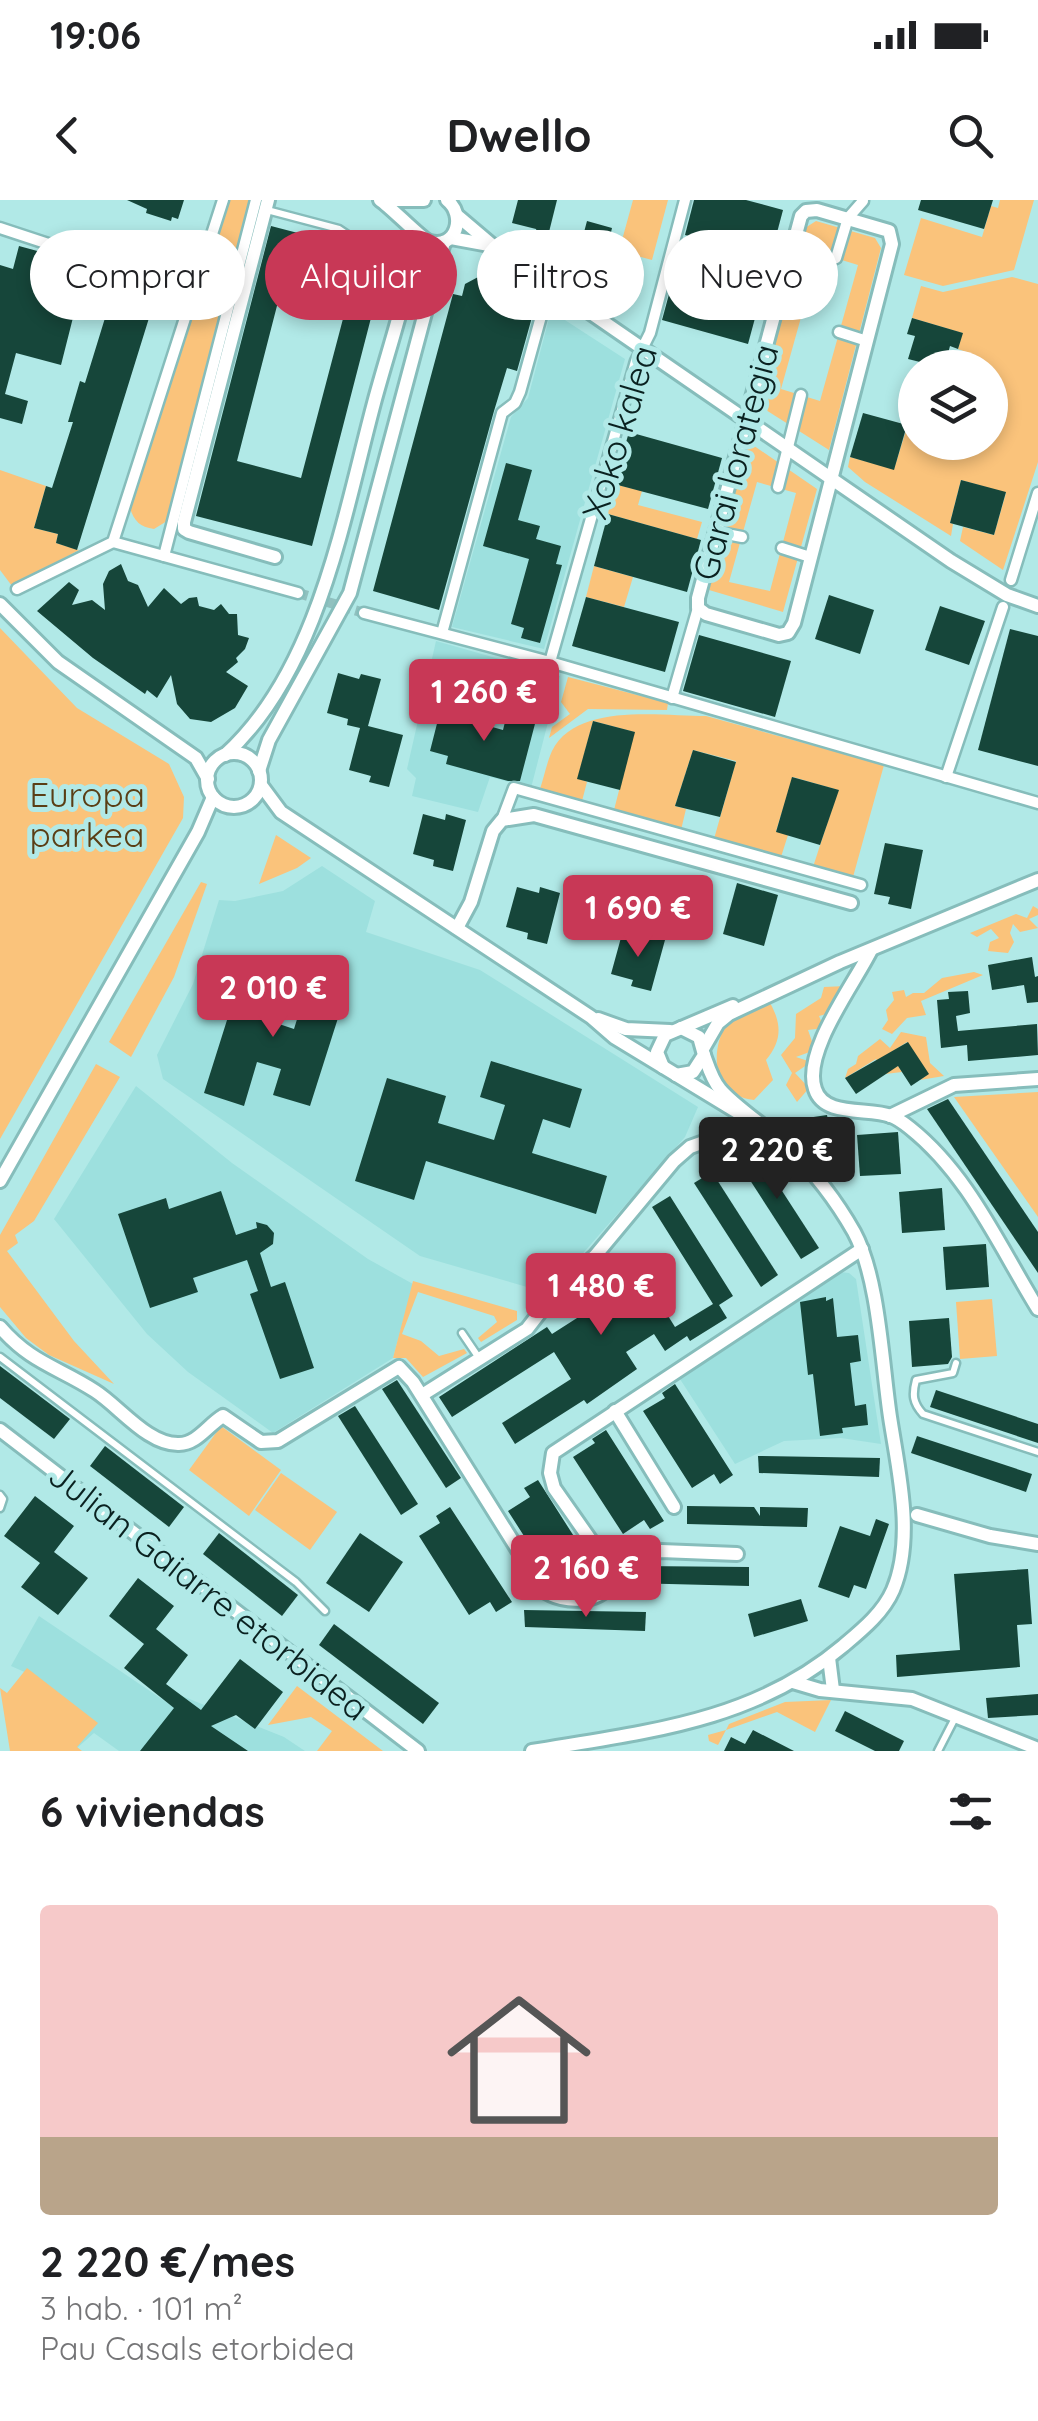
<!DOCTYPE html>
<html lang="es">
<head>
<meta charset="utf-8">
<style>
  :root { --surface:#fff; --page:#f6f6f6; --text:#202124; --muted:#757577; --line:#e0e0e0; --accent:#c83856 }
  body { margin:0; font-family:Quicksand,sans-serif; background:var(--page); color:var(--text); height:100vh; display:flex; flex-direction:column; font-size:38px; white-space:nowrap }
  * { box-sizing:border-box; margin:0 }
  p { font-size:32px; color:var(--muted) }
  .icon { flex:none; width:55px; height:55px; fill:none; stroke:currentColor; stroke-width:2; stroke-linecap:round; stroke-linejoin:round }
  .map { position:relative; height:1551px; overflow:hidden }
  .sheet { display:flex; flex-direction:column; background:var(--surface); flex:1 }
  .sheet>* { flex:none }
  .top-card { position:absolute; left:30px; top:30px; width:980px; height:90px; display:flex; gap:20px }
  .fabs { position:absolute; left:898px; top:150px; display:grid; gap:20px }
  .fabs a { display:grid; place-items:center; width:110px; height:110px; border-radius:50%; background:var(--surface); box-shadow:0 5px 15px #0003; font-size:50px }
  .price { position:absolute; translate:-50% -85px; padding:0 22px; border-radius:10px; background:var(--accent); color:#fff; font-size:32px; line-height:65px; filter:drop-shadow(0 2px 5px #0008) }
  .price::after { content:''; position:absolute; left:50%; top:60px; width:30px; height:22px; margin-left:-15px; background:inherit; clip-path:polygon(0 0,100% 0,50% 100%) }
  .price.selected { background:#222; color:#fff }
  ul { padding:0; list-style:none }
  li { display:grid; align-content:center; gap:20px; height:530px; padding:0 40px }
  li+li { border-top:2px solid var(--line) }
  li span { display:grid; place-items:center; height:310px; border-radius:10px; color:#555 }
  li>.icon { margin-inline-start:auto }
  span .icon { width:180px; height:180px; fill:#fffc; stroke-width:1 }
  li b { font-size:42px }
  h2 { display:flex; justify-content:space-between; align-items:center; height:120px; padding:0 40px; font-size:42px }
  .pill { padding:0 35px; border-radius:45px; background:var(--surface); box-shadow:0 5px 15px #0003; font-size:35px; line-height:90px }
  .pill.selected { background:var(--accent); color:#fff }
  .status { display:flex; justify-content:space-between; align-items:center; height:70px; padding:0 50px; background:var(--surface); direction:ltr }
  .status svg { height:28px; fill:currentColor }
  header { display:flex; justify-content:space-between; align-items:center; height:130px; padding:0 40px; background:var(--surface); font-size:45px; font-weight:800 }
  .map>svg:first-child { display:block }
  .built { fill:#9de0de }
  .green { fill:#fac37b; fill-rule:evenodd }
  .building { fill:#16463a; fill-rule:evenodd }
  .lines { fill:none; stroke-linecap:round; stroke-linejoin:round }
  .pedestrian-tunnel { stroke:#90c1bf; stroke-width:10; stroke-dasharray:10 5; stroke-linecap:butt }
  .service-casing { stroke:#86bdbb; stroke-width:11 }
  .pedestrian-casing { stroke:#86bdbb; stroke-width:15 }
  .minor-casing { stroke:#86bdbb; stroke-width:18 }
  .service { stroke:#fff; stroke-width:6 }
  .pedestrian { stroke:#fff; stroke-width:10 }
  .minor { stroke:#fff; stroke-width:12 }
  .labels { text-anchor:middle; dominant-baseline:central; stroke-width:10; stroke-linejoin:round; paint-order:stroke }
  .street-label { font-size:35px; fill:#0a2120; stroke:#b1e9e7 }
  .park-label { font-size:35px; fill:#5a3e15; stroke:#b1e9e7 }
</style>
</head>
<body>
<div class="status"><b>19:06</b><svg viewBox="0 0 49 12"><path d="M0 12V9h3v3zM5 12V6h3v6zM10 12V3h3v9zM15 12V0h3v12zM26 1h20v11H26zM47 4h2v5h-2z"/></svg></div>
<header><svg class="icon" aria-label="back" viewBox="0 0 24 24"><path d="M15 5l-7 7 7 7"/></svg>Dwello<svg class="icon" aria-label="search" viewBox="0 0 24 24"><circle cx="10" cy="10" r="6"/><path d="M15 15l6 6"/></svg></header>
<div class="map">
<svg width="1038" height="1551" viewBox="0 0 1038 1551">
  <rect width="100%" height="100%" fill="#b1e9e7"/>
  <!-- built -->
  <g class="built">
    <path d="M551,111L625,159L544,449L452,427L511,217L528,198Z"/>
    <path d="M436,441L560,476L531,588L490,577L478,612L412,596L416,578L407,569Z"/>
    <path d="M322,666L375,701L366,732L480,770L698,907L685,937L563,1076L545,1087H527L420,1056L163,879L157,855L193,784L219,700L235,701L283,691Z"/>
    <path d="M136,886L232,963L368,1059L413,1084L393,1158L273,1233L188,1172L147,1134L54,1019Z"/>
    <path d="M840,1072L849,1073L856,1079L881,1244L841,1238L784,1241L735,1264L678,1176Z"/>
    <path d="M39,1416L175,1508L182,1496L284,1537L305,1551H119L94,1533L77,1548L29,1474L11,1466Z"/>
  </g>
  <!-- green -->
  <g class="green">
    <path d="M225,0H252L167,321L154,329C140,327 134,321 130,308Z"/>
    <path d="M633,0H668L652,60L619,51Z"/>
    <path d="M1000,0H1034L1014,70L943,86L904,75L921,18L982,37L991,6L998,8Z"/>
    <path d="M816,21L875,38L881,48L829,250L755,203L805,28ZM819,53L858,65L820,201L781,189Z"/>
    <path d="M41,52L86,66L81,86L36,74Z"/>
    <path d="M1012,77L1038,84V262L1003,370L960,341L963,327L994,335L1006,293L961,280L950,323L953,324L951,336L865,282L848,267L850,257L894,269L915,202V242H990V168L962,167L966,152L958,149L962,133L912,118L921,86L943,92Z"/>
    <path d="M747,241L817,289L783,412L709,390ZM757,282L796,293L770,391L729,382Z"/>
    <path d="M0,270L46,286L34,328L58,334L56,343L79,350L12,386L0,370Z"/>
    <path d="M614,284L642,291L638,305L702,322L697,339L608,314Z"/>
    <path d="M594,366L633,377L624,407L586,397Z"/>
    <path d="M0,428L77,508L169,564L184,597L183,618L0,939Z"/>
    <path d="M568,477L668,503L667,510L588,509L549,538L552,527L570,514L561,502Z"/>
    <path d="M706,516L884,565L853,677L813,667L838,590L793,577L776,631L788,635L781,657L714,639L736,561L693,550L675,606L686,609L681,630L614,610L634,532L593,521L578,578L587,582L582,601L540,589C544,577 547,562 552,551C576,502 661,516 706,516Z"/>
    <path d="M276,635L311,658L297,668L259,684Z"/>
    <path d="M201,682L207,684L174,777L131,857L109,842Z"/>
    <path d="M1033,706L1038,709V715L1029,719L1038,728L1020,732L1013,724L1010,733L1014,742L1008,753L988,751L990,742L999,738L991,729L977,737L970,733L1016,714L1027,718Z"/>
    <path d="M974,772L983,775L921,801L926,815L907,818L892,834L882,829L888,820L886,810L894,800L892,792L904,790L906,797L913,793H924L942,778Z"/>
    <path d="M846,786L838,799L834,797L830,813L819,816L824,828L808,830L815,850L796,857L811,862L795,873L809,888L797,902L786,885L792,873L781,855L795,838L796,814L821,798L824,787Z"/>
    <path d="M770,803C782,824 782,841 766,860L773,880L754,900C712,895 710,853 726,824Z"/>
    <path d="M901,832L926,837L930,863L944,876L920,880L928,874L907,842L890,853L902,872L885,874L876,859L845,878L848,869L856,864L858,856L880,839L890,848Z"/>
    <path d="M96,864L120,877L34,1021L15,1035L18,1043L7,1051L74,1141L114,1184L49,1155L26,1138L0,1107V1035Z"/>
    <path d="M1038,892V1017L954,897Z"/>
    <path d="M413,1081L517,1111V1120L481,1142L478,1138L497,1122L494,1116L418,1092L402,1134L421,1141L439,1156L464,1149L467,1153L423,1177L406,1158H393Z"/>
    <path d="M992,1099L997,1156L960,1159L956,1102Z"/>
    <path d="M221,1226L281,1270L249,1316L189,1270Z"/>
    <path d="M281,1273L337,1312L310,1350L255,1310Z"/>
    <path d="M27,1468L98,1523L77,1547L82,1551H10L0,1488L7,1493Z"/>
    <path d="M297,1486L383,1551H317L332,1531L311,1517L268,1525Z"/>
    <path d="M831,1500L815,1532L777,1512L726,1530L718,1545L709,1541L708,1535L726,1530L729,1524L785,1502Z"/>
  </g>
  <!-- building -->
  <g class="building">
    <path d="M127,0H184L178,19L172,17L171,21L146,13L147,9Z"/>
    <path d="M518,0H557L548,36L539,38L536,29L512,23Z"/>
    <path d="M694,0H746L783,10L770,59L685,35Z"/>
    <path d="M921,0H993L984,29L918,10Z"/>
    <path d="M587,21L612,28L609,41L618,43L616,53L628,56L621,83L574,70Z"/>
    <path d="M271,26L344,45L349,50L356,48L387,56L312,346L196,316ZM279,98L344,115L301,278L237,261Z"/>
    <path d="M19,46L41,52L36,74L81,86L61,165L16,153L5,194L28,201L22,224L0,218V65L13,69Z"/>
    <path d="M675,72L761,96L748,144L662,120Z"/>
    <path d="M108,75L158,89L77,350L56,343L58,334L34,328L46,286L52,288L73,222H68L80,181L85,183L105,118L95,115Z"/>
    <path d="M480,76L539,92L517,171L507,168L494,211L439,410L373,391L453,94L462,96L465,84Z"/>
    <path d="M912,118L963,133L958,149L950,146L944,168L908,159L915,136L907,134Z"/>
    <path d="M863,213L907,225L894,270L850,257Z"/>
    <path d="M629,232L722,258L708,309L614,284Z"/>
    <path d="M506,263L532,270L518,320L540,326L536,339L561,346L556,364L562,365L540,443L521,438L524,428L511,424L529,359L483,346Z"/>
    <path d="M961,280L1006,292L994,335L950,323Z"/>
    <path d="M608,314L701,340L687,392L594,366Z"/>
    <path d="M121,364L128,381L138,385L148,407L164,388L181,404L189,398L197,397L199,406L214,410L221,404L229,414H237L238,435L249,438L245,449L236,458L238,462L226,472L248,486L235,508L211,522L190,519L177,504L171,475L157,498L147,490L145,494L93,458L37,411L69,382L79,390L72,405L92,400L105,410L103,384L109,371Z"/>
    <path d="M829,395L874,410L860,454L815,439Z"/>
    <path d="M586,397L679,422L665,472L572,446Z"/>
    <path d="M940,406L985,421L969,465L925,450Z"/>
    <path d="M1010,429L1038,436V566L978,550Z"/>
    <path d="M699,435L791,461L775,517L683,491Z"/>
    <path d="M338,473L359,479L361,474L381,479L368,526L403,535L389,587L369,582L371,576L349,570L360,528L347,525L348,519L327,513Z"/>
    <path d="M442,504L461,510L460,515L468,517L467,520L503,530L507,514L536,520L520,581H508L446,564L448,556L430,551Z"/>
    <path d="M593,521L635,532L620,590L577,579Z"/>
    <path d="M693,550L736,562L720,617L675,606Z"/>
    <path d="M792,577L839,590L820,645L776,632Z"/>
    <path d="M423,614L445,620L446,614L466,620L453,671L433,666L434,660L413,654Z"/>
    <path d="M885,643L923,650L911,709L888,704L890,697L874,694Z"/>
    <path d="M737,683L778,695L764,746L723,734Z"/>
    <path d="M517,687L539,693L540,687L560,693L547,744L527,739L528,733L506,727Z"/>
    <path d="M622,734L644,740L645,735L665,740L651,791L631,786L633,780L611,774Z"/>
    <path d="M1032,757L1035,777L1038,776V802L1027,803L1024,785L992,790L988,765Z"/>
    <path d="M245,763L285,776L270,821L294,829L308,784L345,796L310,906L273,895L281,869L257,862L244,906L204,893Z"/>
    <path d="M968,791L970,813L956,816L958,831L1037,824L1038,855L968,861L967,845L941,848L937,800L949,799L948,792Z"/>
    <path d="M908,842L929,874L911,886L898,866L856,894L845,878Z"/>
    <path d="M491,861L582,889L570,928L543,919L532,953L607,976L596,1014L426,961L414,1000L355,981L387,878L446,896L438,923L494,940L505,905L480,897Z"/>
    <path d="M948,899L1038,1032V1073L927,909Z"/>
    <path d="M827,915L830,930L804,942L800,919Z"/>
    <path d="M898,932L901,974L860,976L857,935Z"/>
    <path d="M753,946L819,1048L801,1059L735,957Z"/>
    <path d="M712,972L778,1075L761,1087L694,983Z"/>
    <path d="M942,988L945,1030L902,1033L899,992Z"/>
    <path d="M221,991L236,1035L257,1028L256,1022L267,1025L274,1033L273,1044L260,1053L271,1087L285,1082L314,1168L280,1179L250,1094L258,1091L247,1060L193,1078L198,1092L150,1108L118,1014L166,998L169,1009Z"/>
    <path d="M670,996L733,1096L719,1105L727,1118L690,1141L687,1136L665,1151L654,1134L626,1152L637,1169L587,1204L584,1200L515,1244L502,1223L571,1179L554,1152L452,1217L439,1197L547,1127L552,1134L660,1065L672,1084L655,1095L675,1127L713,1104L652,1007Z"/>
    <path d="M986,1044L989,1087L946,1090L943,1047Z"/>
    <path d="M826,1097V1101L833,1098L837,1137L858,1135L861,1161L850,1163L855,1206L866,1204L868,1225L842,1228L843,1233L820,1236L813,1174L808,1175L800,1102Z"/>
    <path d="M949,1118L952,1157L948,1164L912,1167L909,1121Z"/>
    <path d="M0,1166L70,1219L54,1239L0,1198Z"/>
    <path d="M397,1180L461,1278L446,1288L382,1189Z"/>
    <path d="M675,1184L733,1275L720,1284L714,1274L692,1288L643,1211L665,1198L662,1193Z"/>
    <path d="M936,1190L1038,1224V1243L930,1207Z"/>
    <path d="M355,1206L418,1304L401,1315L338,1216Z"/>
    <path d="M606,1230L664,1321L650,1329L644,1320L623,1334L573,1257L595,1243L592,1239Z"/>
    <path d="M917,1236L1032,1274L1026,1292L911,1253Z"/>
    <path d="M105,1246L184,1307L169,1327L90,1266Z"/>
    <path d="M758,1256L880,1258L879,1277L759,1273Z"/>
    <path d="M538,1280L598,1374L585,1383L579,1374L556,1386L508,1311L530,1297L524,1288Z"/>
    <path d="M35,1296L74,1326L54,1352L88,1378L58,1415L21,1387L40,1363L4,1336Z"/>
    <path d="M687,1306L754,1307L760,1316V1307L808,1308L807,1327L687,1324Z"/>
    <path d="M450,1307L512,1402L496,1412L490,1402L469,1415L419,1336L440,1323L436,1316Z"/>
    <path d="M876,1319L889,1324L866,1389L854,1385L849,1398L818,1387L840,1326L870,1336Z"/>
    <path d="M219,1333L298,1395L282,1416L203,1354Z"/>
    <path d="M360,1333L403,1362L369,1412L326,1383Z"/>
    <path d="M639,1366L749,1367V1386L629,1383L628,1368Z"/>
    <path d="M1028,1369L1032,1424L1017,1425L1020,1467L897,1477L896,1455L960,1450L954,1374Z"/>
    <path d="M138,1378L174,1406L156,1429L188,1455L166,1484L201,1510L240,1459L283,1492L255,1529L236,1515L211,1526L248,1551H140L174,1508L124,1468L144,1444L109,1416Z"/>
    <path d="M801,1399L808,1421L754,1437L748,1414Z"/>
    <path d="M524,1410L646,1412L645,1431L525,1427Z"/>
    <path d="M334,1424L439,1503L423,1524L319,1445Z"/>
    <path d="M1038,1494V1515L988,1518L986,1498Z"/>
    <path d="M845,1511L904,1541L899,1551H875L835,1531Z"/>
    <path d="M753,1530L794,1551H724L731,1537L745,1544Z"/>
  </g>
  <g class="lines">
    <!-- pedestrian-tunnel -->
    <path class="pedestrian-tunnel" d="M298,393L364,413"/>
    <defs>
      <g id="service">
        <path d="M267,10L339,29L348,35L351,43"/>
        <path d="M462,1133L479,1158"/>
        <path d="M0,1157L296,1382L325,1411"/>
        <path d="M956,1163L953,1173L916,1180C912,1195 913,1203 923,1214L1038,1252"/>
        <path d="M0,1295L3,1299L0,1308"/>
        <path d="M938,1551L956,1516"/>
      </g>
      <g id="pedestrian">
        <path d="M0,28L194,92"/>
        <path d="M836,58L848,18L863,1"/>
        <path d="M839,132L867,141"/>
        <path d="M778,287L801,195"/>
        <path d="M716,332L742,337"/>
        <path d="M113,342L298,393"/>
        <path d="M782,348L810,357"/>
        <path d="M164,356L256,0"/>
        <path d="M1011,380L1038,293"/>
        <path d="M17,389L113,342L223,0"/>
        <path d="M364,413L550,462L1038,603"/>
        <path d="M442,433L502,213L515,203L520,192L550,84"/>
        <path d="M550,462L636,161L650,133L685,0"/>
        <path d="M672,498L698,408"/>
        <path d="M946,577L1003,407"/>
        <path d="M502,620L514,588L861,685"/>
      </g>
      <g id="minor">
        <path d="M268,0L184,322V329L189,332L275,357"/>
        <path d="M380,0C392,8 422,40 430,42C457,49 466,15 447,0"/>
        <path d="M392,0H424"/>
        <path d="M817,10L889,31L892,44L794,423L788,433L779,435L706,414L698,408V398L801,16L806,11Z"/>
        <path d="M459,17L492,45L951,361L1007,395L1038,406"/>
        <path d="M451,38L489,45"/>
        <path d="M0,404L58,462L196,558L208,579"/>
        <circle cx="234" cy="580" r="27"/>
        <path d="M225,555C318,471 343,319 374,203C389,147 409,91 417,34"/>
        <path d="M259,571L269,540L350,393L444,42"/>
        <path d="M261,585L281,612L591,817L614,837L739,913"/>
        <path d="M457,728L471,702L493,631L502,620L534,615L851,703"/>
        <path d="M871,750C855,783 802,852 815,889C824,918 869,907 891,916C897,918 905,924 910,928C969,975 999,1046 1038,1109"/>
        <path d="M598,819L626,829L670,831"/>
        <path d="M704,847L718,823L729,814L840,762L1038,680"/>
        <path d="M663,867L657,852L665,835L733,806"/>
        <path d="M676,875L693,872L704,855L699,837L681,828"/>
        <path d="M890,916L954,885L1038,879"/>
        <path d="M0,981L198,632L213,597"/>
        <path d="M0,1127C31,1163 58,1167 95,1191C120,1207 148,1245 179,1244C197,1244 208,1225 223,1216L261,1242L278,1241L399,1167L413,1182L543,1390C563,1405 607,1405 615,1375L554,1288L550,1273L553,1253L862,1049"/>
        <path d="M422,1195L527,1129L558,1089L595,1056L674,961L690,947L729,933L767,929"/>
        <path d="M615,1211L674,1307"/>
        <path d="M0,1230L418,1551"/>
        <path d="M917,1315L990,1336L1038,1344"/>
        <path d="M606,1362L661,1351L737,1354"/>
        <path d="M829,1458L833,1490"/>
        <path d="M793,1482L820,1490L912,1499L1038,1549"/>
        <path d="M532,1551C645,1532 753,1522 843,1446C862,1430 883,1413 893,1390C915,1338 898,1270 890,1217C882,1164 879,1078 854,1032C837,1002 814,972 789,948C770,929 736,908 720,889C712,880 708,866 704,855"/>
      </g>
    </defs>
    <!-- service casing -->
    <use href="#service" class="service-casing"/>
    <!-- pedestrian casing -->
    <use href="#pedestrian" class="pedestrian-casing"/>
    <!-- minor casing -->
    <use href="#minor" class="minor-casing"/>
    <!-- service -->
    <use href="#service" class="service"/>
    <!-- pedestrian -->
    <use href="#pedestrian" class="pedestrian"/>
    <!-- minor -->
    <use href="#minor" class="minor"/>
  </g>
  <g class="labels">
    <!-- street labels -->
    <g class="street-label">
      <text transform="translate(619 232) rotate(-73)">Xoko kalea</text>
      <text transform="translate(735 262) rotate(-75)">Garai lorategia</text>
      <text transform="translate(209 1391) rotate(38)">Julian Gaiarre etorbidea</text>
    </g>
    <!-- park labels -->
    <g class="park-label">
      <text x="87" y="594">Europa<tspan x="87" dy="40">parkea</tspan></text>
    </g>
  </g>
</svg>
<div class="fabs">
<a><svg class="icon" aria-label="layers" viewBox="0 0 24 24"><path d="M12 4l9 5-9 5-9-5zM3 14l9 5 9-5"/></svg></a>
</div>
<b class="price" style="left:484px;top:544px">1 260 €</b>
<b class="price" style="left:638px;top:760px">1 690 €</b>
<b class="price" style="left:273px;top:840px">2 010 €</b>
<b class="price selected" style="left:777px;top:1002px">2 220 €</b>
<b class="price" style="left:601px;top:1138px">1 480 €</b>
<b class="price" style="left:586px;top:1420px">2 160 €</b>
<div class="top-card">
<a class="pill">Comprar</a>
<a class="pill selected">Alquilar</a>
<a class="pill">Filtros</a>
<a class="pill">Nuevo</a>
</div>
</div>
<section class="sheet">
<h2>6 viviendas<svg class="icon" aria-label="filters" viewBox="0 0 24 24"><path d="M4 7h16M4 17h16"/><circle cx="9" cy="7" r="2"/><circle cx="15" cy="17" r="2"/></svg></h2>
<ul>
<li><span style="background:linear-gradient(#f6c9c9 75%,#b9a48a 0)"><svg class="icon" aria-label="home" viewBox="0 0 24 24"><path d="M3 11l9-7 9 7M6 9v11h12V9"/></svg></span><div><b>2 220 €/mes</b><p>3 hab. · 101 m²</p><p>Pau Casals etorbidea</p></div></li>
</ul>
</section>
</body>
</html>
